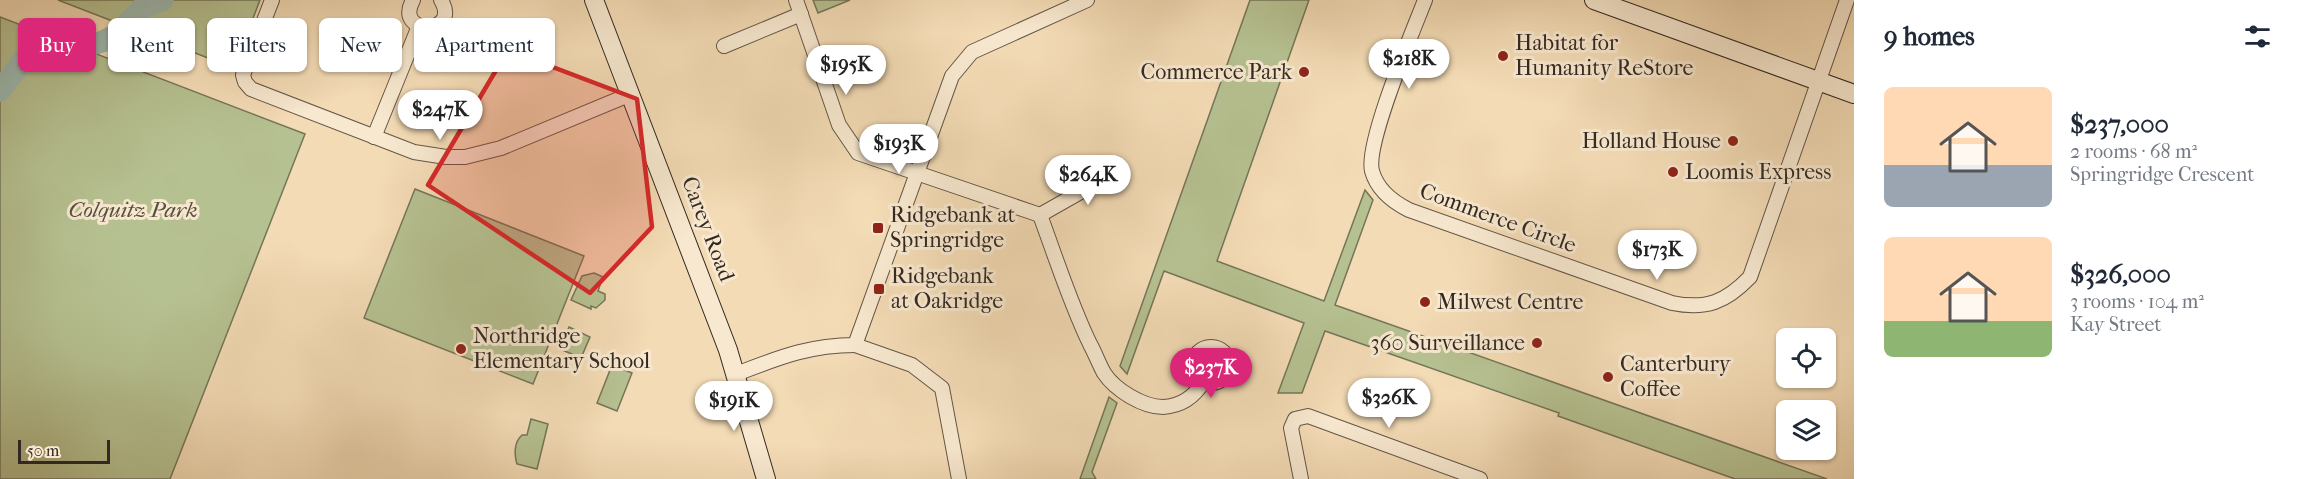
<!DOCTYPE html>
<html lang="en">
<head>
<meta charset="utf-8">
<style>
  :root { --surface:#fff; --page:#f2f2f3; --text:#1f2937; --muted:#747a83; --accent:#db2777 }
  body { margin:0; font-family:"IM FELL French Canon",serif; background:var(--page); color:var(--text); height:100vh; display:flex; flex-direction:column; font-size:22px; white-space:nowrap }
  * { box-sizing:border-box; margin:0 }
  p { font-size:20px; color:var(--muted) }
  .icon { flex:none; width:33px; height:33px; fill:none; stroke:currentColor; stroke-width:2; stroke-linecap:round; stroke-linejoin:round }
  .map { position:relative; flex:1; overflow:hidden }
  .sheet { display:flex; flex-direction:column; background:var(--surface); width:450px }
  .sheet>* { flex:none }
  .banner { position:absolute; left:18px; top:18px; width:570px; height:54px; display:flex; gap:12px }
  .buttons { position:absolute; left:1776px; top:328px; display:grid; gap:12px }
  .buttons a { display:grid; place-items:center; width:60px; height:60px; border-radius:9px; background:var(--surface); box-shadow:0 2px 4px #0004; font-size:30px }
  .scale { position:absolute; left:18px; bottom:15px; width:92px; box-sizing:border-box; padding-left:6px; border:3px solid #342922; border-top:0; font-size:16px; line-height:21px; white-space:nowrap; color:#342922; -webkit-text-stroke:4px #f7e8cf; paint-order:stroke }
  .price { position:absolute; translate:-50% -51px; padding:0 14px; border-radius:21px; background:#fff; color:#222; font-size:20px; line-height:39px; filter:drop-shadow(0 2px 3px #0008) }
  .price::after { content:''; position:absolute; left:50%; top:36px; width:18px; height:14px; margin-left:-9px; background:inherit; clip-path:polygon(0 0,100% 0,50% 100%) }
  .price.current { background:var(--accent); color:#fff }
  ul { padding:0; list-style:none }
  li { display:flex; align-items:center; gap:18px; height:150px; padding:0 30px }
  li span { display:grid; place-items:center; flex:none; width:168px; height:120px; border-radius:9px; color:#555 }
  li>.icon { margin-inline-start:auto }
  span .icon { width:72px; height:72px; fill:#fffc; stroke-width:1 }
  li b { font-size:26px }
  h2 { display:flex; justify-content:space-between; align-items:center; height:72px; padding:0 30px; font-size:26px }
  .tag { padding:0 21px; border-radius:9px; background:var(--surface); box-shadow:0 2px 4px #0004; font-size:21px; line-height:54px }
  .tag.current { background:var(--accent); color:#fff }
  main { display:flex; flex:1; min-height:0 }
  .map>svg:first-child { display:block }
  .green { fill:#b6c191; stroke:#75755a; stroke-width:1.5 }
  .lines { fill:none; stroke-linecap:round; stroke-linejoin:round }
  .river { stroke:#9cbab2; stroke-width:22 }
  .street-casing { stroke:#645647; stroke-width:16 }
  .secondary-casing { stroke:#342922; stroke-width:20 }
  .street { stroke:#f7e8cf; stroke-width:14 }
  .secondary { stroke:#f7e8cf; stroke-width:18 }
  .marked { fill:#d62828; fill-opacity:0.2; stroke:#d62828; stroke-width:4.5; stroke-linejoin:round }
  .poi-dot { fill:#8f2418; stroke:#f7e8cf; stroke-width:2 }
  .labels { text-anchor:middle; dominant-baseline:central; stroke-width:6; stroke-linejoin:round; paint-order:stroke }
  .poi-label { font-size:22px; fill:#342922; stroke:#f7e8cf; text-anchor:start }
  .park-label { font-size:22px; font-style:italic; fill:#544f3e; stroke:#f7e8cf }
  .street-label { font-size:22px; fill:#342922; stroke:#f7e8cf }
</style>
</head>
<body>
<main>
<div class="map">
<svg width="1854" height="479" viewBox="0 0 1854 479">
  <rect width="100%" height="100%" fill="#f3dbb5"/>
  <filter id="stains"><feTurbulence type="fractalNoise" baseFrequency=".00333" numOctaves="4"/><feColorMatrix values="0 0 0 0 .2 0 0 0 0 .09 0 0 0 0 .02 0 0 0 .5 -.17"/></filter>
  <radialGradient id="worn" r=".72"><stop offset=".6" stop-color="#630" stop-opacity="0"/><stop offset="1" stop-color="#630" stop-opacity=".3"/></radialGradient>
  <!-- green -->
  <g class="green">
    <path d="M58,0H260L234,68Z"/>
    <path d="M813,0H850L818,13Z"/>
    <path d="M1250,0H1309L1217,261L1324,301L1365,190L1373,200L1335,305L1827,479H1735L1558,416L1559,413L1325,331L1302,393H1278L1304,323L1164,271L1127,374L1120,366Z"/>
    <path d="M0,17L305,134L170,479H0Z"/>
    <path d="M415,189L584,256L533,384L364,318Z"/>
    <path d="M594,273L603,277L598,291L605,294V300L596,308L591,306V309L571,300L582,276Z"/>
    <path d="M569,327L590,337L581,358L560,349Z"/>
    <path d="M612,365L632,373L617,411L597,403Z"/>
    <path d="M1109,397L1117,403L1092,472L1096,479H1080Z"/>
    <path d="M531,419L548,424L537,469L517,464C514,454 514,442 522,435H527Z"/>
  </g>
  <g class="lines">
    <!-- river -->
    <path class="river" d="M0,91L23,60L37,54L77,49L104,41L117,34L142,8L163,0"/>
    <defs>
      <g id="street">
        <path d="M272,0L243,75L245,82L251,89L414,152L446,157H465L501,148L631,94"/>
        <path d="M413,0C393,36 462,36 441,0"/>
        <path d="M796,0L839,125L858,153L1040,215"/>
        <path d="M1425,0C1413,31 1365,144 1372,171C1377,189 1393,202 1409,210L1672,303C1706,310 1726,302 1750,277L1847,0"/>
        <path d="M724,46L801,14"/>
        <path d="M374,137L419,26"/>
        <path d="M1040,215C1056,258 1070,303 1090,344C1095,353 1099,364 1104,373C1115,390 1143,407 1163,407C1181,406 1195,396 1204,381"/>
        <path d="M1040,215L1098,182L1116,166"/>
        <path d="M855,345L912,365L942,388L959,479"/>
        <circle cx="1211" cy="365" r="18"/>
        <path d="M736,374C778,358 809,345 855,345L952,76L972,52L1087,0"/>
        <path d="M1301,479L1291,428L1295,419L1308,416L1480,479"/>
      </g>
      <g id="secondary">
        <path d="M594,0L728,350L766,479"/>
        <path d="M1594,0L1854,94"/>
      </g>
    </defs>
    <!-- street casing -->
    <use href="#street" class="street-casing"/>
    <!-- secondary casing -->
    <use href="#secondary" class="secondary-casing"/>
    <!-- street -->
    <use href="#street" class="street"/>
    <!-- secondary -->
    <use href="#secondary" class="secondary"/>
  </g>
  <!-- marked area -->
  <path class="marked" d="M508,50L637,99L652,227L590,293L428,185Z"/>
  <!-- markers -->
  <g class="poi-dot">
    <circle cx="1503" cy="56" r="6"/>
    <circle cx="1304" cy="72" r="6"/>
    <circle cx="1733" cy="141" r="6"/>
    <circle cx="1673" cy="172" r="6"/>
    <rect x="872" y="222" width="12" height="12" rx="3"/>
    <rect x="873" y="283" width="12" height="12" rx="3"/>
    <circle cx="1425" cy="302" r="6"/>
    <circle cx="1537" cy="343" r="6"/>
    <circle cx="461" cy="349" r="6"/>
    <circle cx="1608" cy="377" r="6"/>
  </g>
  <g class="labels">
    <!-- poi labels -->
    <g class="poi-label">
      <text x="1515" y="43">Habitat for<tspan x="1515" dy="25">Humanity ReStore</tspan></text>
      <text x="1292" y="72" text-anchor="end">Commerce Park</text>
      <text x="1721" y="141" text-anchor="end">Holland House</text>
      <text x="1685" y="172">Loomis Express</text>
      <text x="890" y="215">Ridgebank at<tspan x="890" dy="25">Springridge</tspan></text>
      <text x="891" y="276">Ridgebank<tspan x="891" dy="25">at Oakridge</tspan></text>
      <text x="1437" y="302">Milwest Centre</text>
      <text x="473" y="336">Northridge<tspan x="473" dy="25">Elementary School</tspan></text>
      <text x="1525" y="343" text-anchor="end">360 Surveillance</text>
      <text x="1620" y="364">Canterbury<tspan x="1620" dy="25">Coffee</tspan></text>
    </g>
    <!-- park labels -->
    <g class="park-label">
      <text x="133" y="210">Colquitz Park</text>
    </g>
    <!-- street labels -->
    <g class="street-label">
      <text transform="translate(1498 218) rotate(20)">Commerce Circle</text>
      <text transform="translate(708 229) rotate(69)">Carey Road</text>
    </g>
  </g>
  <rect width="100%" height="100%" filter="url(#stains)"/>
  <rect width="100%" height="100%" fill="url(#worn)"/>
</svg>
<div class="buttons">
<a><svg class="icon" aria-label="locate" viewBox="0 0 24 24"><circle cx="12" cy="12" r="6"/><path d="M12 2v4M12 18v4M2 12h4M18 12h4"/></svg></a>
<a><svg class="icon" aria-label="layers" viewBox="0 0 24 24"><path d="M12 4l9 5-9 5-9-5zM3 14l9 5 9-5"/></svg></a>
</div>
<div class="scale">50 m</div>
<b class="price" style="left:1409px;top:90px">$218K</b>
<b class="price" style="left:846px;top:96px">$195K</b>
<b class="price" style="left:440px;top:141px">$247K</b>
<b class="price" style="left:899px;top:175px">$193K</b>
<b class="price" style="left:1088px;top:206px">$264K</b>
<b class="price" style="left:1657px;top:281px">$173K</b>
<b class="price current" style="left:1211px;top:399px">$237K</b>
<b class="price" style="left:1389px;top:429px">$326K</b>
<b class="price" style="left:734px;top:432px">$191K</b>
<div class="banner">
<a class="tag current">Buy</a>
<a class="tag">Rent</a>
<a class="tag">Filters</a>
<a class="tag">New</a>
<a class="tag">Apartment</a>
</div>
</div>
<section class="sheet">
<h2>9 homes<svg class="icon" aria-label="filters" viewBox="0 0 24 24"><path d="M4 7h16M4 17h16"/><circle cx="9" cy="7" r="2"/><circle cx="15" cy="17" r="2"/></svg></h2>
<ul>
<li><span style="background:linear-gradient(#ffd9b3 65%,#9aa5b1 0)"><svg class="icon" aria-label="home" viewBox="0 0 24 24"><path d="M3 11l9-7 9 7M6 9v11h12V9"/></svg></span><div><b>$237,000</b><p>2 rooms · 68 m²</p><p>Springridge Crescent</p></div></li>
<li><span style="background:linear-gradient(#ffd9b3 70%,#8fb573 0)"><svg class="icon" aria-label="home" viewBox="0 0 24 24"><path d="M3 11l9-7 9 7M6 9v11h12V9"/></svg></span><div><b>$326,000</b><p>3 rooms · 104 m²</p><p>Kay Street</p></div></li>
</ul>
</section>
</main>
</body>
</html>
